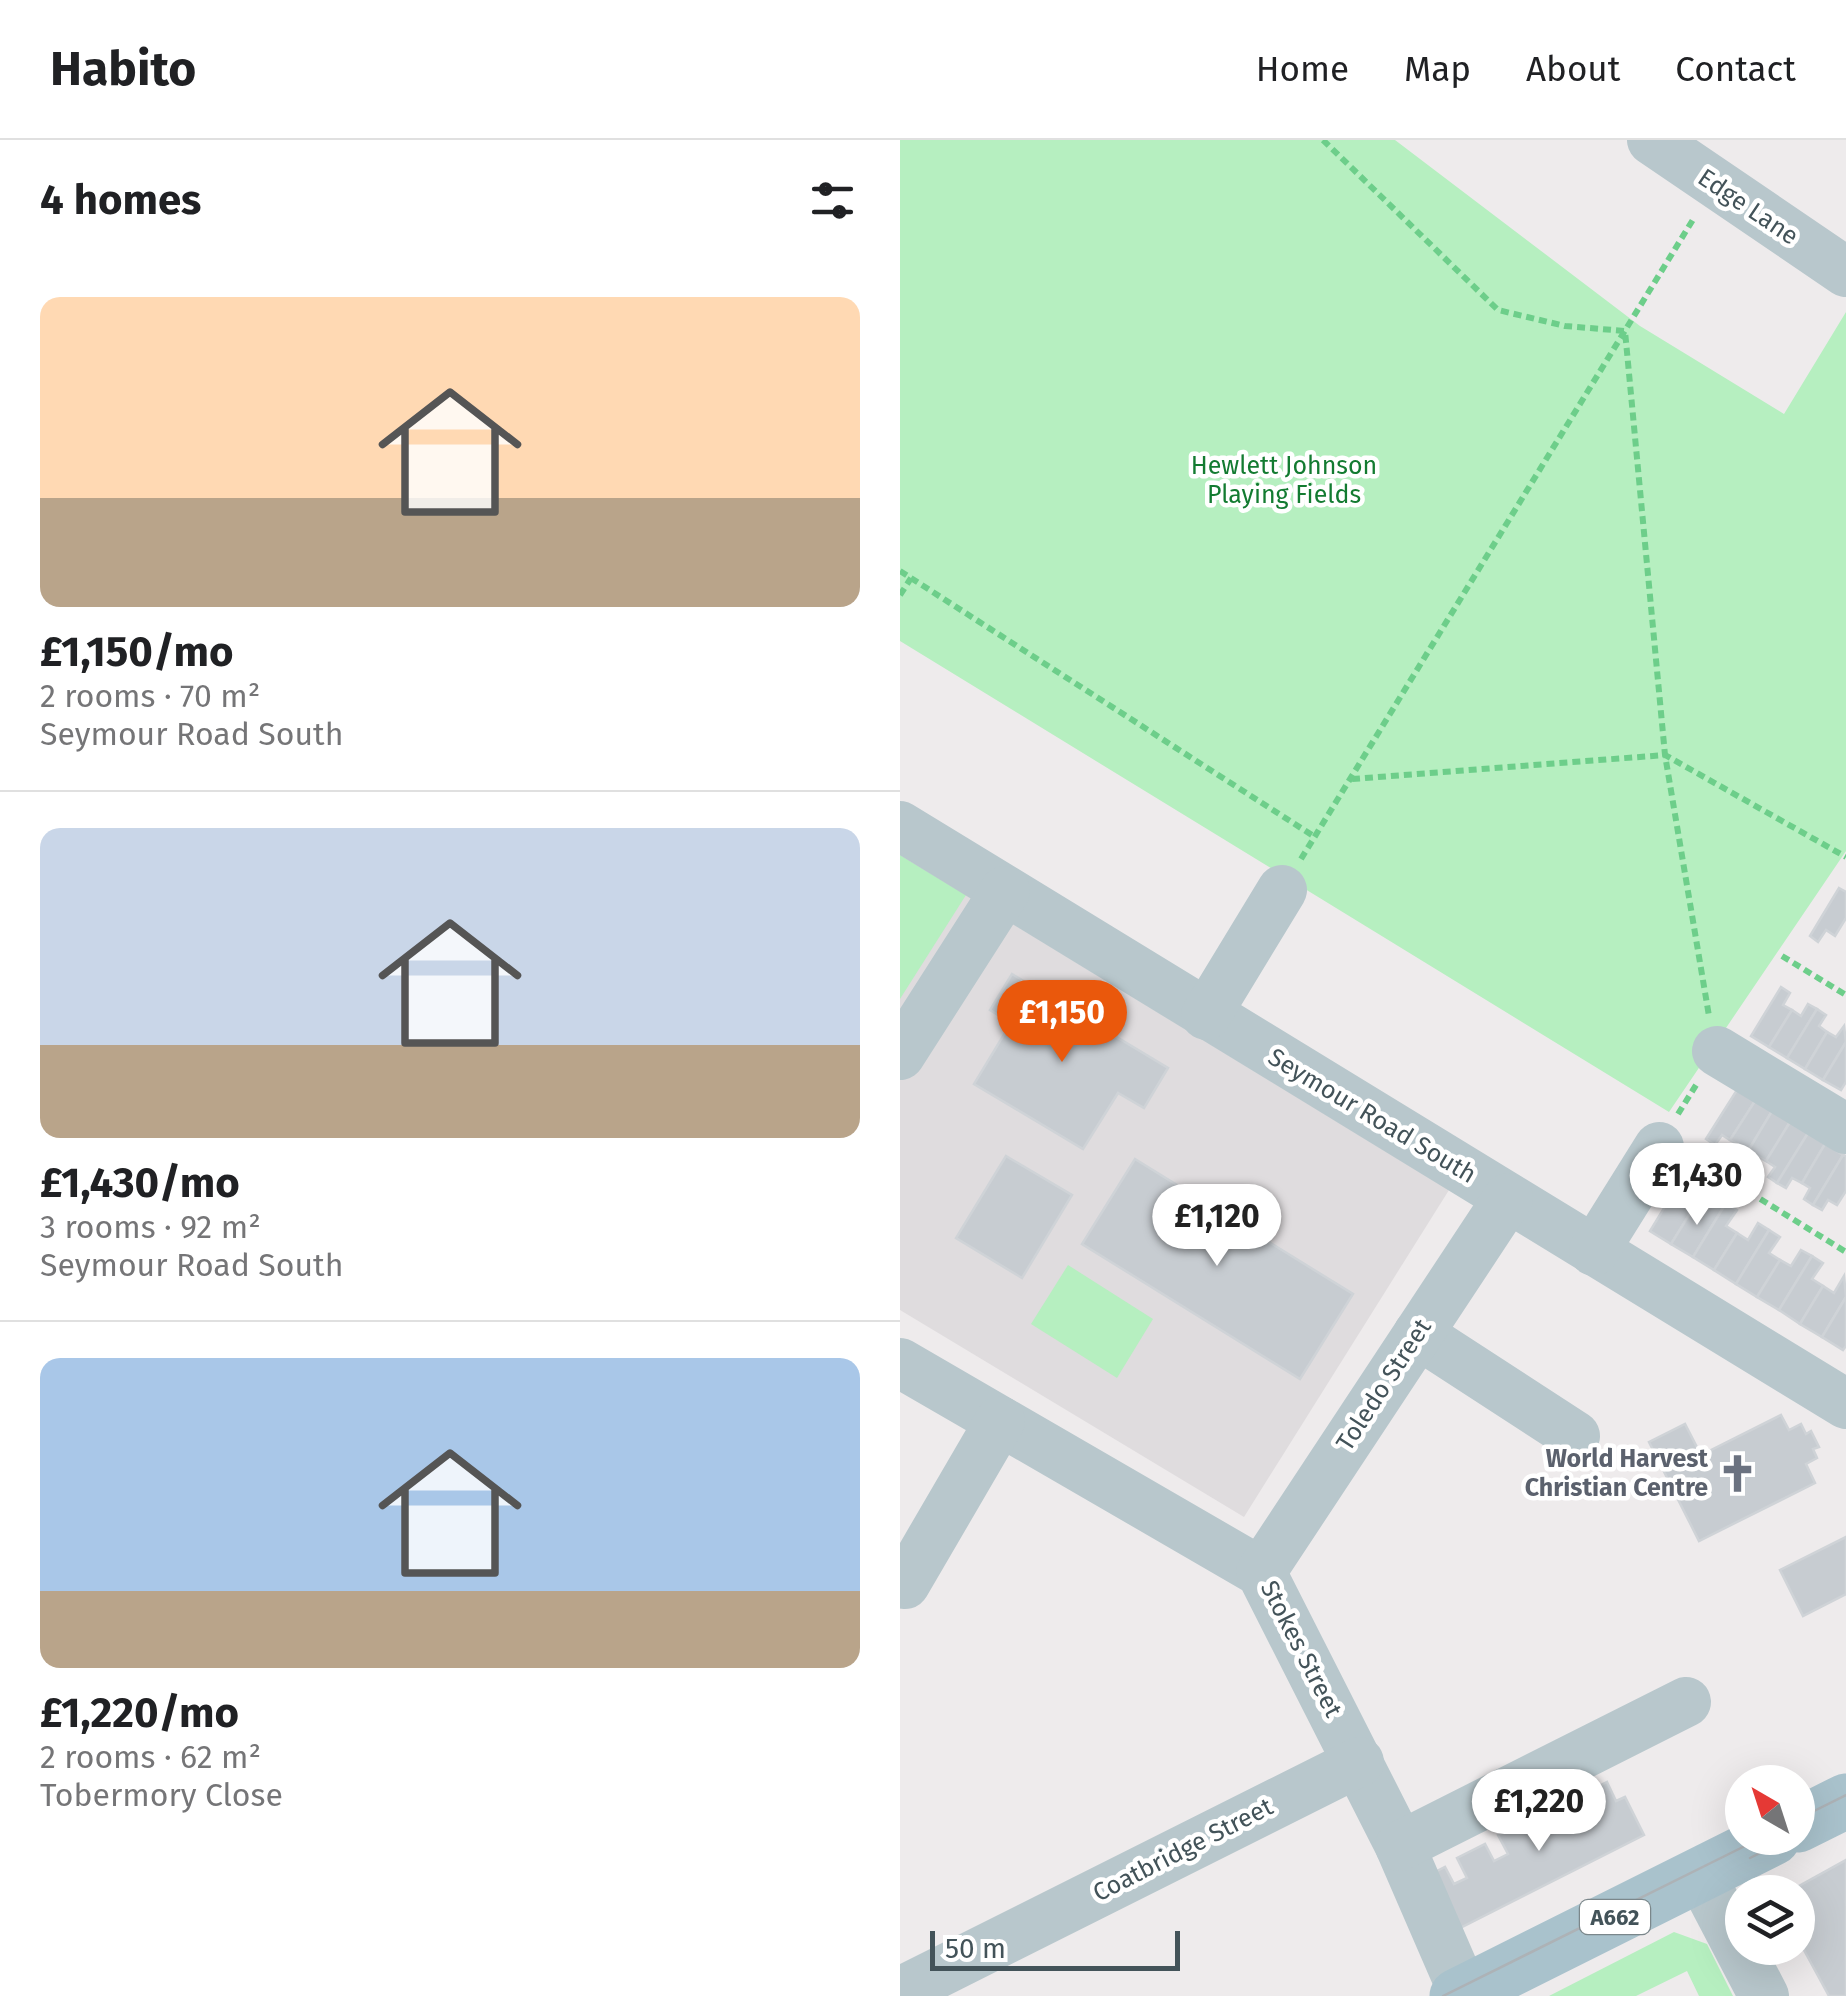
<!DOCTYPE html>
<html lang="en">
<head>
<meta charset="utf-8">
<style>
  :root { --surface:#fff; --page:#f6f6f6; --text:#202124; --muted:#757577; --line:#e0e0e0; --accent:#ea580c }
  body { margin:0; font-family:"Fira Sans",sans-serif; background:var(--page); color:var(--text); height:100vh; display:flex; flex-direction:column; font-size:38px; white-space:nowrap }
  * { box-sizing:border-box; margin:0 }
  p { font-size:32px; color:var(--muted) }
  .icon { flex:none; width:55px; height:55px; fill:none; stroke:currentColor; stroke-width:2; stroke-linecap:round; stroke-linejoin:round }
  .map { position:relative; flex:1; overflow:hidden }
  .panel { display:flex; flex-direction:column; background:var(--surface); width:900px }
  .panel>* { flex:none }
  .needle { width:65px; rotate:321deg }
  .tools { position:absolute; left:825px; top:1625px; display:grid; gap:20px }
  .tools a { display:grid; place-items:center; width:90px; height:90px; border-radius:50%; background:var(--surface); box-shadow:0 10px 40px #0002; font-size:50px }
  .scale { position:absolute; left:30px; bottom:25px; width:250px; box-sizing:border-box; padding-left:10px; border:5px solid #435359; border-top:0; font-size:28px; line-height:35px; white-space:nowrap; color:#435359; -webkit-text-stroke:8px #fff; paint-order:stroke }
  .price { position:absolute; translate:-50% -85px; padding:0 22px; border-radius:35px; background:#fff; color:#222; font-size:32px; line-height:65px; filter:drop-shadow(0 2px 5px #0008) }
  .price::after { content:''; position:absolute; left:50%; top:60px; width:30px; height:22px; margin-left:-15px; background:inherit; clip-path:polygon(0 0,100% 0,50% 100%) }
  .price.current { background:var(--accent); color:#fff }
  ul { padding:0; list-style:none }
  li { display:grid; align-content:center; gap:20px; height:530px; padding:0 40px }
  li+li { border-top:2px solid var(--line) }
  li span { display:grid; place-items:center; height:310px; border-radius:20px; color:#555 }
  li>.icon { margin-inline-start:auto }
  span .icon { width:180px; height:180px; fill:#fffc; stroke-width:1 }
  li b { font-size:42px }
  h2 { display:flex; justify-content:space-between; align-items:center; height:120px; padding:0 40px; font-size:42px }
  header { display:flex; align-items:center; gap:60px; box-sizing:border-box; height:140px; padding:0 50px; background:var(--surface); border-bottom:2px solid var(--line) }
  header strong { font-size:48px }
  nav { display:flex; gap:55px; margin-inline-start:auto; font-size:35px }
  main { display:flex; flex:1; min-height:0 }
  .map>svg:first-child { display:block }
  .education { fill:#dfdcde }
  .green { fill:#b6efc0 }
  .building { fill:#c7ccd1; stroke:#cfd3d7; stroke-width:2.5 }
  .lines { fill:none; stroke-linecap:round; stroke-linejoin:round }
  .path { stroke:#6dce8a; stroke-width:6; stroke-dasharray:8 5; stroke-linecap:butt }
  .minor { stroke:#b8c7cc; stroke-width:50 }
  .major { stroke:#a9c2cc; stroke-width:55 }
  .tram { stroke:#adb2b6; stroke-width:2.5 }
  .labels { text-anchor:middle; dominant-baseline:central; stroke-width:9; stroke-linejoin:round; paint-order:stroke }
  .shield { fill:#fff; stroke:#7b878b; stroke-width:2.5 }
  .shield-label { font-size:22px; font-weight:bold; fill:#435359 }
  .street-label { font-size:25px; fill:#435359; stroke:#fff }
  .park-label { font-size:25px; fill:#137b31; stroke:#fff }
  .worship-label { font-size:25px; font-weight:bold; fill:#5b616d; stroke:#fff; text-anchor:end }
</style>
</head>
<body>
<header>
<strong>Habito</strong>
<nav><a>Home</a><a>Map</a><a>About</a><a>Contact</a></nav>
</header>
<main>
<section class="panel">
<h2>4 homes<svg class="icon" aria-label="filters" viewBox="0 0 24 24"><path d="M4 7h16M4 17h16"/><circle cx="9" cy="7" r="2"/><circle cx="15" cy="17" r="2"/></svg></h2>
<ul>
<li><span style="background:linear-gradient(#ffd9b3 65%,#b9a48a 0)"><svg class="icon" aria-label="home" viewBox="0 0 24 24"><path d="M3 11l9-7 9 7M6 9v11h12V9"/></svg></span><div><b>£1,150/mo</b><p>2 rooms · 70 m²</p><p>Seymour Road South</p></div></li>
<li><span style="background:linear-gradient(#c9d6e8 70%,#b9a48a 0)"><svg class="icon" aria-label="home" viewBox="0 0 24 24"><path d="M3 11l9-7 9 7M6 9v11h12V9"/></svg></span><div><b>£1,430/mo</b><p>3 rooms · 92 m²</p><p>Seymour Road South</p></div></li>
<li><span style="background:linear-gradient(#a9c7e8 75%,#b9a48a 0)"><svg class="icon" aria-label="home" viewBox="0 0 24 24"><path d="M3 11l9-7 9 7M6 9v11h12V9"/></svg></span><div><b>£1,220/mo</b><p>2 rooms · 62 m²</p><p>Tobermory Close</p></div></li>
</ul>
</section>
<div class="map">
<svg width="946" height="1856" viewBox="0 0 946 1856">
  <rect width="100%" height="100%" fill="#eeebec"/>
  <!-- education -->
  <path class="education" d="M0,715L549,1050L344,1377L0,1170Z"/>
  <!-- green -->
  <g class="green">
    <path d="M0,0H495L740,186L884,274L946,172V711L769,972L0,501Z"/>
    <path d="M0,715L66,755L0,859Z"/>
    <path d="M168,1125L253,1179L217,1238L131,1184Z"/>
    <path d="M774,1792L807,1804L833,1856H799L787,1831L736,1856H649Z"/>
  </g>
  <!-- building -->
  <g class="building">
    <path d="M939,748L946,752V778L935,796L926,790L918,802L910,796Z"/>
    <path d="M112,834L268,928L244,968L218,953L183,1009L74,944L111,883L90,870Z"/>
    <path d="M881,847L890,853L883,865L892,870L869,907L851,896Z"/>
    <path d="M908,864L917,869L887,918L869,907L892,870L901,876Z"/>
    <path d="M917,869L926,875L919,886L927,892L905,929L887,918Z"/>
    <path d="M944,886L946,902L923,940L905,929L927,892L936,897Z"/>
    <path d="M946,902V942L941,950L923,940Z"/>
    <path d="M837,950L855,961L830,1000L822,995L815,1005L806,999Z"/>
    <path d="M855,961L872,971L842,1021L833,1016L839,1005L830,1000Z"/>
    <path d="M872,971L890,982L866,1021L857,1016L851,1027L842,1021Z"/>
    <path d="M890,982L908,993L877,1043L868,1037L875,1027L866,1021Z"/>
    <path d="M908,993L925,1004L902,1043L892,1038L886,1048L877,1043Z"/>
    <path d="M925,1004L943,1015L913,1065L904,1059L910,1048L902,1043Z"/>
    <path d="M943,1015L946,1016V1051L937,1065L928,1060L922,1070L913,1065Z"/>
    <path d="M106,1016L172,1055L122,1138L56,1098Z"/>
    <path d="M235,1019L453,1154L400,1239L182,1104Z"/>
    <path d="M783,1037L798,1046L788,1063L794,1067L771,1104L750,1091Z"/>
    <path d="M815,1057L826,1063L793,1117L771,1104L794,1067L805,1073Z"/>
    <path d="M826,1063L837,1070L826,1086L837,1093L814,1130L793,1117Z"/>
    <path d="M858,1083L869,1090L836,1144L814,1130L837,1093L848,1100Z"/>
    <path d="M869,1090L880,1097L869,1113L880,1120L857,1157L836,1144Z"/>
    <path d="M901,1110L912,1116L879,1170L857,1157L880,1120L891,1126Z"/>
    <path d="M912,1116L923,1123L912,1139L923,1146L900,1184L879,1170Z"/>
    <path d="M944,1136L946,1157L922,1197L900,1184L923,1146L934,1153Z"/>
    <path d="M946,1157V1206L943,1210L922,1197Z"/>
    <path d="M881,1275L889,1290L901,1284L906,1294L911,1291L919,1307L913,1309L917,1318L906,1324L915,1343L799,1401L749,1302L785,1284L801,1315Z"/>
    <path d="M946,1397V1454L903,1476L880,1430Z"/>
    <path d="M707,1642L716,1661L725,1657L744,1695L560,1788L533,1733L545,1727L554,1744L567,1738L557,1718L585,1704L594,1721L608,1714L598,1695L628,1680L637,1699L645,1695L635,1676L666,1660L677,1680L688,1674L679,1656Z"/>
    <path d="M946,1720V1856H929L898,1799V1752H888Z"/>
  </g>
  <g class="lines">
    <!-- path -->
    <g class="path">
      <path d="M423,0L598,170L665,186L725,191L765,615L809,876"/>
      <path d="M0,431L415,697"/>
      <path d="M0,455L11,438"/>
      <path d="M452,639L765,615L946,717"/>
      <path d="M401,719L794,78"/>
      <path d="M882,816L946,855"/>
      <path d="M778,974L798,942"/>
      <path d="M794,1018L946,1112"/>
    </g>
    <!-- minor -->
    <g class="minor">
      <path d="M752,0L946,132"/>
      <path d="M0,686L946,1264"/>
      <path d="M306,875L382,750"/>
      <path d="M817,911L946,989"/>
      <path d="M0,915L105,751"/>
      <path d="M694,1111L759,1007"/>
      <path d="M518,1194L675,1296"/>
      <path d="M0,1223L361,1432L500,1706L565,1856"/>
      <path d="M361,1432L608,1058"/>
      <path d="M5,1444L100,1281"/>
      <path d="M500,1706L786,1562"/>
      <path d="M800,1734L864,1856"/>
      <path d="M0,1852L459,1622"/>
    </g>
    <!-- major -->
    <g class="major">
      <path d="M898,1685L946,1661"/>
      <path d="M557,1856L873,1698"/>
    </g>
    <!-- tram -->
    <g class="tram">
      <path d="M898,1679L946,1655"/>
      <path d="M850,1718L890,1698"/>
      <path d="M543,1856L861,1698"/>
    </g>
  </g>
  <!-- icons -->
  <defs>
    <symbol id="church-bare" viewBox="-9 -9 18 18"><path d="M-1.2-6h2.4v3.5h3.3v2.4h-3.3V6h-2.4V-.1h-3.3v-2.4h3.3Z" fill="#6b7280" stroke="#fff" stroke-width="2.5" paint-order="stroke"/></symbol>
  </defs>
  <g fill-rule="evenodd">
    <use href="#church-bare" x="810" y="1306" width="55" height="55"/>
  </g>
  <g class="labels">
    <!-- shield labels -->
    <rect class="shield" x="680" y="1760" width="70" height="34" rx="8"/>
    <g class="shield-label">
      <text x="715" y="1777">A662</text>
    </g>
    <!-- street labels -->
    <g class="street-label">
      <text transform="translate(848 67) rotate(34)">Edge Lane</text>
      <text transform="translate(472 976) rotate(31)">Seymour Road South</text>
      <text transform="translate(484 1245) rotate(-57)">Toledo Street</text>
      <text transform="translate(401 1509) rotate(63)">Stokes Street</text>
      <text transform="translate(283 1710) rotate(-27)">Coatbridge Street</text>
    </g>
    <!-- park labels -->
    <g class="park-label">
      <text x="384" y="326">Hewlett Johnson<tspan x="384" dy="29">Playing Fields</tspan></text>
    </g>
    <!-- worship labels -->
    <g class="worship-label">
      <text x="808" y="1319">World Harvest<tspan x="808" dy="29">Christian Centre</tspan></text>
    </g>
  </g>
</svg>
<div class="tools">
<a><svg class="needle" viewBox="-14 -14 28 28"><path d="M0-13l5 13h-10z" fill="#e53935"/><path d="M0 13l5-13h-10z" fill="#757577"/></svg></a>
<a><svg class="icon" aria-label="layers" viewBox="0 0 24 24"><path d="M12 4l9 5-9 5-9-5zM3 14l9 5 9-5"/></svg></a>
</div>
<div class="scale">50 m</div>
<b class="price current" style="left:162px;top:925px">£1,150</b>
<b class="price" style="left:797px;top:1088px">£1,430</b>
<b class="price" style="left:317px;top:1129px">£1,120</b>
<b class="price" style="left:639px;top:1714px">£1,220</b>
</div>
</main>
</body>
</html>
